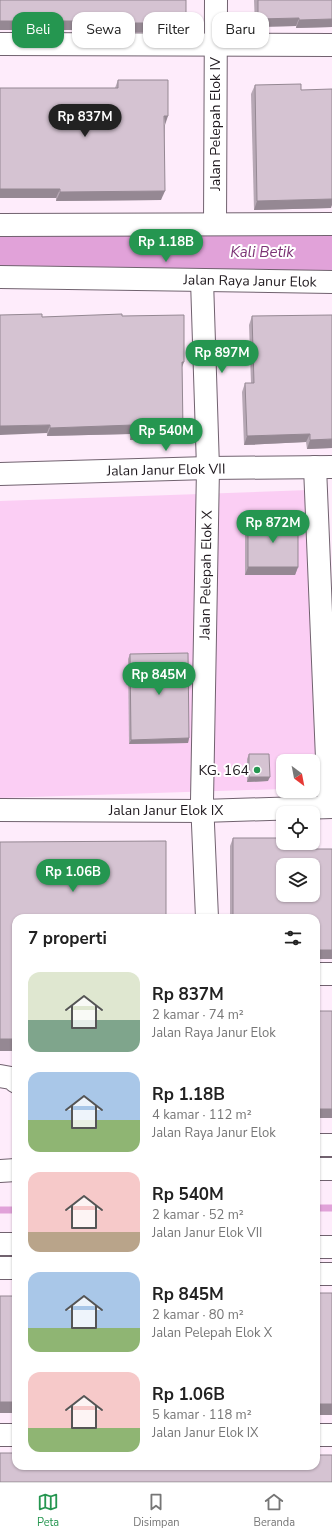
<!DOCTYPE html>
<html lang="id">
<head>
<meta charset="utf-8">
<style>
  :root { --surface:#fff; --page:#f2f2f2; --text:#222; --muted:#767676; --line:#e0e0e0; --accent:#259650 }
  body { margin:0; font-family:"Nunito Sans",sans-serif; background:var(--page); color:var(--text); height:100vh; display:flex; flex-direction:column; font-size:15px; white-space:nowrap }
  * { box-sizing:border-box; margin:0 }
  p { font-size:13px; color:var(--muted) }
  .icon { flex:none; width:22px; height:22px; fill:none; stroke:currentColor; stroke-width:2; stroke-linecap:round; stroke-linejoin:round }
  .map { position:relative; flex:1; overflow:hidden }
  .drawer { position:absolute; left:12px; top:914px; width:308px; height:556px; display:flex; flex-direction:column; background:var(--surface); border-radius:12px; box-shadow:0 1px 3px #0004 }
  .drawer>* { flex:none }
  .guide { position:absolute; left:12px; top:12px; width:308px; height:36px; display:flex; gap:8px }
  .needle { width:26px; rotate:148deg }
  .tools { position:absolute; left:276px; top:754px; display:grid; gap:8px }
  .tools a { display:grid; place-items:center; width:44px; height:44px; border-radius:8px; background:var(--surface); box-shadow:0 1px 3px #0004; font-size:20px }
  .price { position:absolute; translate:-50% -34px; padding:0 9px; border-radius:14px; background:var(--accent); color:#fff; font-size:13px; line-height:26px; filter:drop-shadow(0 1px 2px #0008) }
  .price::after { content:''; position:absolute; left:50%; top:24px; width:12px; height:9px; margin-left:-6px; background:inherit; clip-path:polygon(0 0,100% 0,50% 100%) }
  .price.selected { background:#222; color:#fff }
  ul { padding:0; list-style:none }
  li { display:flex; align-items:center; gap:12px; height:100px; padding:0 16px }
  li span { display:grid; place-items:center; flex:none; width:112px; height:80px; border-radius:12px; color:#555 }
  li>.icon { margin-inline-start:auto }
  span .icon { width:48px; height:48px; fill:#fffc; stroke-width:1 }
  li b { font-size:17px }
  h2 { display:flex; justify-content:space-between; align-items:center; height:48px; padding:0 16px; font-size:17px }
  .pill { padding:0 14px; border-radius:12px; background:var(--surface); box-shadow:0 1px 3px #0004; font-size:14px; line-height:36px }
  .pill.selected { background:var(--accent); color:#fff }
  .tabs { display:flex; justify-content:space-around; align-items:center; height:56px; border-top:1px solid var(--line); background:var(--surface); font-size:11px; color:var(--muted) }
  .tabs a { display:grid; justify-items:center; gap:2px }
  .tabs .selected { color:var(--accent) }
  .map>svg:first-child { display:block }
  .green { fill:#fbcef4 }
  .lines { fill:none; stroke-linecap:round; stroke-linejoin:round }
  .stream { stroke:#e1a2d9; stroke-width:7 }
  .river { stroke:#e1a2d9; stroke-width:44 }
  .minor-casing { stroke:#71626f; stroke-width:24 }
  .minor { stroke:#fff; stroke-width:22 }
  .wall { fill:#b7a8b5 }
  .shaded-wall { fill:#958893 }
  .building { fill:#d5c3d2; stroke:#958893; fill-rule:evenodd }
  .poi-dot { fill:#259650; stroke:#fff; stroke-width:1.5 }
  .labels { text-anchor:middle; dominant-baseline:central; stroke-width:4; stroke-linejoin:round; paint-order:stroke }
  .street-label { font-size:14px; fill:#1f191e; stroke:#fff }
  .poi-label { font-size:14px; fill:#1f191e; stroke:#fff; text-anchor:end }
  .water-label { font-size:15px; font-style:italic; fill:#7c3375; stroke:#fff }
</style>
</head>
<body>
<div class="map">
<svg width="332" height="1482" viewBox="0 0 332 1482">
  <rect width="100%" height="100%" fill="#feecfb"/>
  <!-- green -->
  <path class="green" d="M309,490L318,788H313V761H283V789L0,798V501Z"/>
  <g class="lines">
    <!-- stream -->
    <g class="stream">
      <path d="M316,1208H332"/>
      <path d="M0,1210H16"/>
    </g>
    <!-- river -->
    <path class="river" d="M0,252H332"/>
    <defs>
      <g id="minor">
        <path d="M0,44L332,45"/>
        <path d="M215,224L216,0"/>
        <path d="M0,225L332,224"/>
        <path d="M0,277L332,282"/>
        <path d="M202,280L208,468L202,801L207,918"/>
        <path d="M315,467L329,807"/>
        <path d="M0,474L208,468L332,467"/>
        <path d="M0,810L202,811L332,807"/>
        <path d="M316,974H332"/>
        <path d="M0,1076L11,1078L16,1082"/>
        <path d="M316,1145H332"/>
        <path d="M316,1169H332"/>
        <path d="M0,1171L16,1170"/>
        <path d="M0,1244H16"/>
        <path d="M316,1247H332"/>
        <path d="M0,1268H16"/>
        <path d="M316,1274H332"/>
        <path d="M0,1435H16"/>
        <path d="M316,1435H332"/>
      </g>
    </defs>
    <!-- minor casing -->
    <use href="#minor" class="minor-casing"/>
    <!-- minor -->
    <use href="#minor" class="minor"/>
  </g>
  <!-- wall -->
  <g class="wall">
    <path d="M0,0L183,32H118V30H0Z"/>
    <path d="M254,0H332V27L296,28V26L255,27Z"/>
    <path d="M118,80L165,125L161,200L56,201V198H0V88H115Z"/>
    <path d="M255,85L301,90L331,208L254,210L251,94Z"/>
    <path d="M122,316L182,368L183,430L180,438L130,440V434L47,436L42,317Z"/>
    <path d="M252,316L332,448L307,449L306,442L244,445L242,392L245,383H251L249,325Z"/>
    <path d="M248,522L298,567L295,575H245V530Z"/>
    <path d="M130,654L189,738L188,743L129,744L128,659Z"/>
    <path d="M249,754L268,781L247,782V759Z"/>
    <path d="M233,838L297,849L316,918H230V846Z"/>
  </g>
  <!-- shaded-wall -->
  <g class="shaded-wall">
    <path d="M299,18L296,26L255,27L258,19Z"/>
    <path d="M332,19V27L296,28L299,20Z"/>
    <path d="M0,21H121L118,30H0Z"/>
    <path d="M121,23H186L183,32H118Z"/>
    <path d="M164,116H168L165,125Z"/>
    <path d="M0,189H60L56,198H0Z"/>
    <path d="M165,191L161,200L56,201L60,192Z"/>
    <path d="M332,199V205L331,208L254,210L257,201Z"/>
    <path d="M182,362H184L181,370Z"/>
    <path d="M50,425L47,433L0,435V426Z"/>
    <path d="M133,425L130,434L47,436L50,428Z"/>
    <path d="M183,430L180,438L130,440L133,431Z"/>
    <path d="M310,434L306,442L244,445L247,436Z"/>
    <path d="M332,439V448L307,449L310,440Z"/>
    <path d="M248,567H298L295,575H245Z"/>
    <path d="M189,738L188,743L129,744L131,740Z"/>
    <path d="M249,777H270L268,781L247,782Z"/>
    <rect x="316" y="950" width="16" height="9"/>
    <rect x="0" y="1039" width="16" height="12"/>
    <rect x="316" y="1109" width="16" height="9"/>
    <rect x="0" y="1402" width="16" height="11"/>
    <rect x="316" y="1404" width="16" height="11"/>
  </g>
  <!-- building -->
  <g class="building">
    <path d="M0,0H186V23H121V21H0Z"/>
    <path d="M258,0H332V19L299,20V18L258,19Z"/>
    <path d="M118,80H168V116H164L165,191L60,192V189H0V88H118Z"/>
    <path d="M301,84V90L332,89V199L257,201L255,85Z"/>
    <path d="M42,314V317L122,314V316L184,315V362H182L183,430L133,431V425L50,428V425L0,426V315Z"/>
    <path d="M332,315V439L310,440V434L247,436L245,383H254L252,316Z"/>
    <rect x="248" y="522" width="50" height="45"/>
    <path d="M188,653L189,738L131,740L130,654Z"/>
    <path d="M249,754H269L270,777H249Z"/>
    <path d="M233,838H283V843H297V849H332V950H316V918H233ZM283,865H313V895H283Z"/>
    <path d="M166,841V918H16V1039H0V842Z"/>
    <rect x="316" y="1011" width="16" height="98"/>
    <rect x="316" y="1293" width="16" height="111"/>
    <rect x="0" y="1296" width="16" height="106"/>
    <path d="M0,1453H16V1466H316V1455H332V1482H0Z"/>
  </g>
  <!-- markers -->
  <circle class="poi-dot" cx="257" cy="770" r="4"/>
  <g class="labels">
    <!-- street labels -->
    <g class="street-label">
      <text transform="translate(215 124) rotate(-90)">Jalan Pelepah Elok IV</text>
      <text transform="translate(250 281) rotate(1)">Jalan Raya Janur Elok</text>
      <text transform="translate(166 470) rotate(-1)">Jalan Janur Elok VII</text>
      <text transform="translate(206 575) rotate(-89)">Jalan Pelepah Elok X</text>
      <text x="166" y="810">Jalan Janur Elok IX</text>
    </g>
    <!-- poi labels -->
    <g class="poi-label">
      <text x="249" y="770">KG. 164</text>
    </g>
    <!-- water labels -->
    <g class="water-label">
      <text x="262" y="252">Kali Betik</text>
    </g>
  </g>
</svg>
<div class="tools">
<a><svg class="needle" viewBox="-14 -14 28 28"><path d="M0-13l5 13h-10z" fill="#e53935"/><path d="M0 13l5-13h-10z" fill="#767676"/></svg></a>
<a><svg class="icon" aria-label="locate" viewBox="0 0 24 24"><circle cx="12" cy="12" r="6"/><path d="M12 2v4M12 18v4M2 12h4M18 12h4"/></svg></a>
<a><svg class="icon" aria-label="layers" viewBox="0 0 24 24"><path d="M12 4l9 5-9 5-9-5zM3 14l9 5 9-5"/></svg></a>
</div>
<b class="price selected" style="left:85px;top:138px">Rp 837M</b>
<b class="price" style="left:166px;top:263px">Rp 1.18B</b>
<b class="price" style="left:222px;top:374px">Rp 897M</b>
<b class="price" style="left:166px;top:452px">Rp 540M</b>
<b class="price" style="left:273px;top:544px">Rp 872M</b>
<b class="price" style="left:159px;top:696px">Rp 845M</b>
<b class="price" style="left:73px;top:893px">Rp 1.06B</b>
<div class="guide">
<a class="pill selected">Beli</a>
<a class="pill">Sewa</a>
<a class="pill">Filter</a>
<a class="pill">Baru</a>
</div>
<section class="drawer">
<h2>7 properti<svg class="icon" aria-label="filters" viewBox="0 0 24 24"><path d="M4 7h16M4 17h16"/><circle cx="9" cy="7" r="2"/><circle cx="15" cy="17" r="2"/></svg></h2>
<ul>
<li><span style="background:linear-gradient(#dfe7d0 60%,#7fa58c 0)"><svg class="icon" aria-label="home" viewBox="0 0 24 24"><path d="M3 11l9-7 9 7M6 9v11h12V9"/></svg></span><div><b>Rp 837M</b><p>2 kamar · 74 m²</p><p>Jalan Raya Janur Elok</p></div></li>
<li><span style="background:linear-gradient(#a9c7e8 60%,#8fb573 0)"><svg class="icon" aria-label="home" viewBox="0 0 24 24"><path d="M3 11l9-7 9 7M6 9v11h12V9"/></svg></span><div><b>Rp 1.18B</b><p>4 kamar · 112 m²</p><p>Jalan Raya Janur Elok</p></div></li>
<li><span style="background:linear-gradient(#f6c9c9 75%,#b9a48a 0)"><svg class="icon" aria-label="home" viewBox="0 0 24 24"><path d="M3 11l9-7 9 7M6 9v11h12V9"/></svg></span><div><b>Rp 540M</b><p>2 kamar · 52 m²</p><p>Jalan Janur Elok VII</p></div></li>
<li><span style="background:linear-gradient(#a9c7e8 70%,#8fb573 0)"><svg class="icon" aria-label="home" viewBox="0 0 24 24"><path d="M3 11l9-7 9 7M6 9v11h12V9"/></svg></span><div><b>Rp 845M</b><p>2 kamar · 80 m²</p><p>Jalan Pelepah Elok X</p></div></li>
<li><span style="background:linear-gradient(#f6c9c9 70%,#8fb573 0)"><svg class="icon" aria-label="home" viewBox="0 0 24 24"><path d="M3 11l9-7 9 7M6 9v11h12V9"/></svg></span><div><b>Rp 1.06B</b><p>5 kamar · 118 m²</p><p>Jalan Janur Elok IX</p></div></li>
</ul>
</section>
</div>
<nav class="tabs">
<a class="selected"><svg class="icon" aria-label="map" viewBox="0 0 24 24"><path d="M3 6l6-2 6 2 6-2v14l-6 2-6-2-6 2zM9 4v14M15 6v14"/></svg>Peta</a>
<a><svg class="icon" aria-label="saved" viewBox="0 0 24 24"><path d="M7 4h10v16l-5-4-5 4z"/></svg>Disimpan</a>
<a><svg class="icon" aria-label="home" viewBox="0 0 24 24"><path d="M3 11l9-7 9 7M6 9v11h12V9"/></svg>Beranda</a>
</nav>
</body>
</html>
